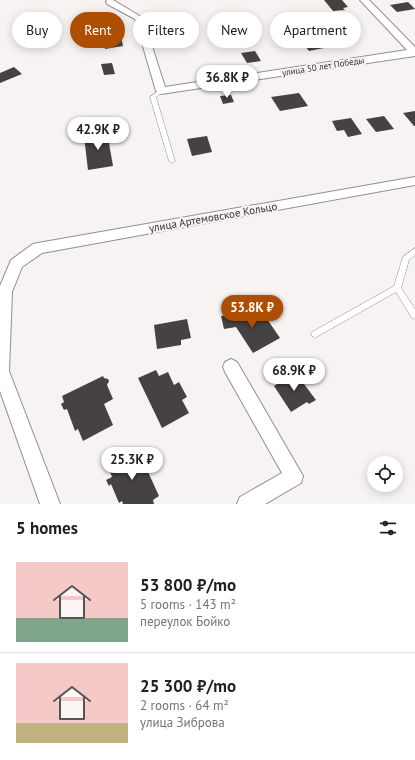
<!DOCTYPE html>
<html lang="en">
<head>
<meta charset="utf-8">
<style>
  :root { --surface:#fff; --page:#f6f6f6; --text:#202124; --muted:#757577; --line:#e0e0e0; --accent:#ae4e03 }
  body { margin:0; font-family:"PT Sans",sans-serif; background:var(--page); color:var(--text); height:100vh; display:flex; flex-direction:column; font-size:15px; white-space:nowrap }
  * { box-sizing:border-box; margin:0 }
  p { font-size:13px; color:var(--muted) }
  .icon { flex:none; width:22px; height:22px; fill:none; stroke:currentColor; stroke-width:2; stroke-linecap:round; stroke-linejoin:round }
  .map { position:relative; height:504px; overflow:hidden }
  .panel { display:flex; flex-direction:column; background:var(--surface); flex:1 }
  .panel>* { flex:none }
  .banner { position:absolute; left:12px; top:12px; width:391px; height:36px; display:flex; gap:8px }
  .buttons { position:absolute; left:367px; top:456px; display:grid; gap:8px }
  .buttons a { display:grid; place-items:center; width:36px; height:36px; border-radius:50%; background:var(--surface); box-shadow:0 2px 10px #0003; font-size:20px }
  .price { position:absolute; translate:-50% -34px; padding:0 9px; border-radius:14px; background:#fff; color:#222; font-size:13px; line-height:26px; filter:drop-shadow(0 1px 2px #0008) }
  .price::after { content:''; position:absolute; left:50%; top:24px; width:12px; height:9px; margin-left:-6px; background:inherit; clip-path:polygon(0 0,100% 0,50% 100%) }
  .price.on { background:var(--accent); color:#fff }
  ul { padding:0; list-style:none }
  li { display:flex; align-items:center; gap:12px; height:100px; padding:0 16px }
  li+li { border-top:1px solid var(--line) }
  li span { display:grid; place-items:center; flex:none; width:112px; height:80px; border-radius:0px; color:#555 }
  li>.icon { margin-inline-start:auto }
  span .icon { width:48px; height:48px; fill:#fffc; stroke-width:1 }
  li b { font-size:17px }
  h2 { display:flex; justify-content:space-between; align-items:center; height:48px; padding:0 16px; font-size:17px }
  .chip { padding:0 14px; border-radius:18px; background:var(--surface); box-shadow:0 2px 10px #0003; font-size:14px; line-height:36px }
  .chip.on { background:var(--accent); color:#fff }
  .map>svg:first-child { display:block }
  .building { fill:#454241 }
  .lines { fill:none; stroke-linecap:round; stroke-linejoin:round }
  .lane-casing { stroke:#918e8d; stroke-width:1 }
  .street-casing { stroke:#918e8d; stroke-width:2 }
  .lane { fill:#fff; fill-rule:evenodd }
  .street { fill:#fff; fill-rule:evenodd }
  .labels { text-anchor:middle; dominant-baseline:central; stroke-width:4; stroke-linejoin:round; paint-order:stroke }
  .far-street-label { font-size:9px; fill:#353333; stroke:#f7f3f2 }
  .street-label { font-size:11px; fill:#353333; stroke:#f7f3f2 }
</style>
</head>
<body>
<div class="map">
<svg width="415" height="504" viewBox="0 0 415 504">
  <rect width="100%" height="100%" fill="#f7f3f2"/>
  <!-- building -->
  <g class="building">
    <path d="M324,0H342L348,7L343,8L345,10L333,11Z"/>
    <path d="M408,2L415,9L397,12L390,5Z"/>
    <path d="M180,14L186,27L155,31L154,27L164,25L161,17Z"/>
    <path d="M117,22L119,31L103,33L101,24Z"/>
    <path d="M314,36L324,48L309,51L299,38Z"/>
    <path d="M121,37L123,46L105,49L103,39Z"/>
    <path d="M255,51L261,61L247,63L241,53Z"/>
    <path d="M112,63L115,74L104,75L101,64Z"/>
    <path d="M14,67L22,74L0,83V73Z"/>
    <path d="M299,93L308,106L280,111L271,97Z"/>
    <path d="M231,95L234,102L223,104L220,96Z"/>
    <path d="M415,111V126H414L403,113Z"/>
    <path d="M384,116L394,129L376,132L366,119Z"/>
    <path d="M351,118L362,134L348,137L344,130L337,131L332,121Z"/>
    <path d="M107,132L113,166L88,170L84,136Z"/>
    <path d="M207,136L212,152L192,156L187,139Z"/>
    <path d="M252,311L254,318L263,313L280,338L253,353L236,327L224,329L221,316Z"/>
    <path d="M187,319L191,338L181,340V345L157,349L154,325Z"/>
    <path d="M292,368L316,400L309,404L307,402L291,412L274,386L289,377L286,372Z"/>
    <path d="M156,370L159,376L168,372L174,385L179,382L187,397L182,400L189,413L162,428L138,378Z"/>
    <path d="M103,376L104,378L108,379L109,381L107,385L113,399L104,404L113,425L83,441L78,429L75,431L67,409L64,410L61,404L64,402L62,396Z"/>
    <path d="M138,450L159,496L153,500L154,504H123L122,501L119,503L111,484L109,486L106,480L112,477L108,466Z"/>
  </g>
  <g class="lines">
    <defs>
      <g id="lane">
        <path d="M161,89L164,91L156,97L175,161L172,163L169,161L150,97Z"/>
        <path d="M415,248V255L409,260L401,288L415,309V319L412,318L396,292L318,336L315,338L312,336L311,334L312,332L394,286L403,257Z"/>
      </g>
      <g id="street">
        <path d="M107,0H113L143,18L165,87L407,50L360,0H369L415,47V56L161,94L156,91L135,19L107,4L106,2Z"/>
        <path d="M415,177V185L42,253L22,267L12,292L9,371L60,504H40L0,391V286L11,260L33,244L38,243Z"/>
        <path d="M231,359L237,362L303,476L301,483L265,504H237L240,497L282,473L225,372L223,367L225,362Z"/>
      </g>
    </defs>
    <!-- lane casing -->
    <use href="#lane" class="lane-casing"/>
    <!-- street casing -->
    <use href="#street" class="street-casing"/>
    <!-- lane -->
    <use href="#lane" class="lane"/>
    <!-- street -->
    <use href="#street" class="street"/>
  </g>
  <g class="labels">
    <!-- far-street labels -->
    <g class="far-street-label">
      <text transform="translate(323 66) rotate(-9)">улица 50 лет Победы</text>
    </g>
    <!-- street labels -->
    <g class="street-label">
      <text transform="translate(213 217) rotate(-10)">улица Артемовское Кольцо</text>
    </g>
  </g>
</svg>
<div class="buttons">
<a><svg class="icon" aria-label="locate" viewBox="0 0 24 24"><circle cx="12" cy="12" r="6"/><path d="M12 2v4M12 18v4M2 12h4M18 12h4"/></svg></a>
</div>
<b class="price" style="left:227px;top:99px">36.8K ₽</b>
<b class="price" style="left:98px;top:151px">42.9K ₽</b>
<b class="price on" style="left:252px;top:329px">53.8K ₽</b>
<b class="price" style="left:294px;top:392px">68.9K ₽</b>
<b class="price" style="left:132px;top:481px">25.3K ₽</b>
<div class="banner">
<a class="chip">Buy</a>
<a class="chip on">Rent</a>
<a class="chip">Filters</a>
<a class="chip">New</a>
<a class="chip">Apartment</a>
</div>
</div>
<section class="panel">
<h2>5 homes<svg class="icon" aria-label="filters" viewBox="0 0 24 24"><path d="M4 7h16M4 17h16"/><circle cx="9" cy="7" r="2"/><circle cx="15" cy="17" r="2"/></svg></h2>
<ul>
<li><span style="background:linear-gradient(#f6c9c9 70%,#7fa58c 0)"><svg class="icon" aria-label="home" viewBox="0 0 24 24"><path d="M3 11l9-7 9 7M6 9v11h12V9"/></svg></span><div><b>53 800 ₽/mo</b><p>5 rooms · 143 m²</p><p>переулок Бойко</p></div></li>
<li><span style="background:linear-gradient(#f6c9c9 75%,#c2b280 0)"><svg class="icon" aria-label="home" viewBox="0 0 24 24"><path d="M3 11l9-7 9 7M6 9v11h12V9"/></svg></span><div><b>25 300 ₽/mo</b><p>2 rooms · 64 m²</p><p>улица Зиброва</p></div></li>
</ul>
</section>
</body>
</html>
